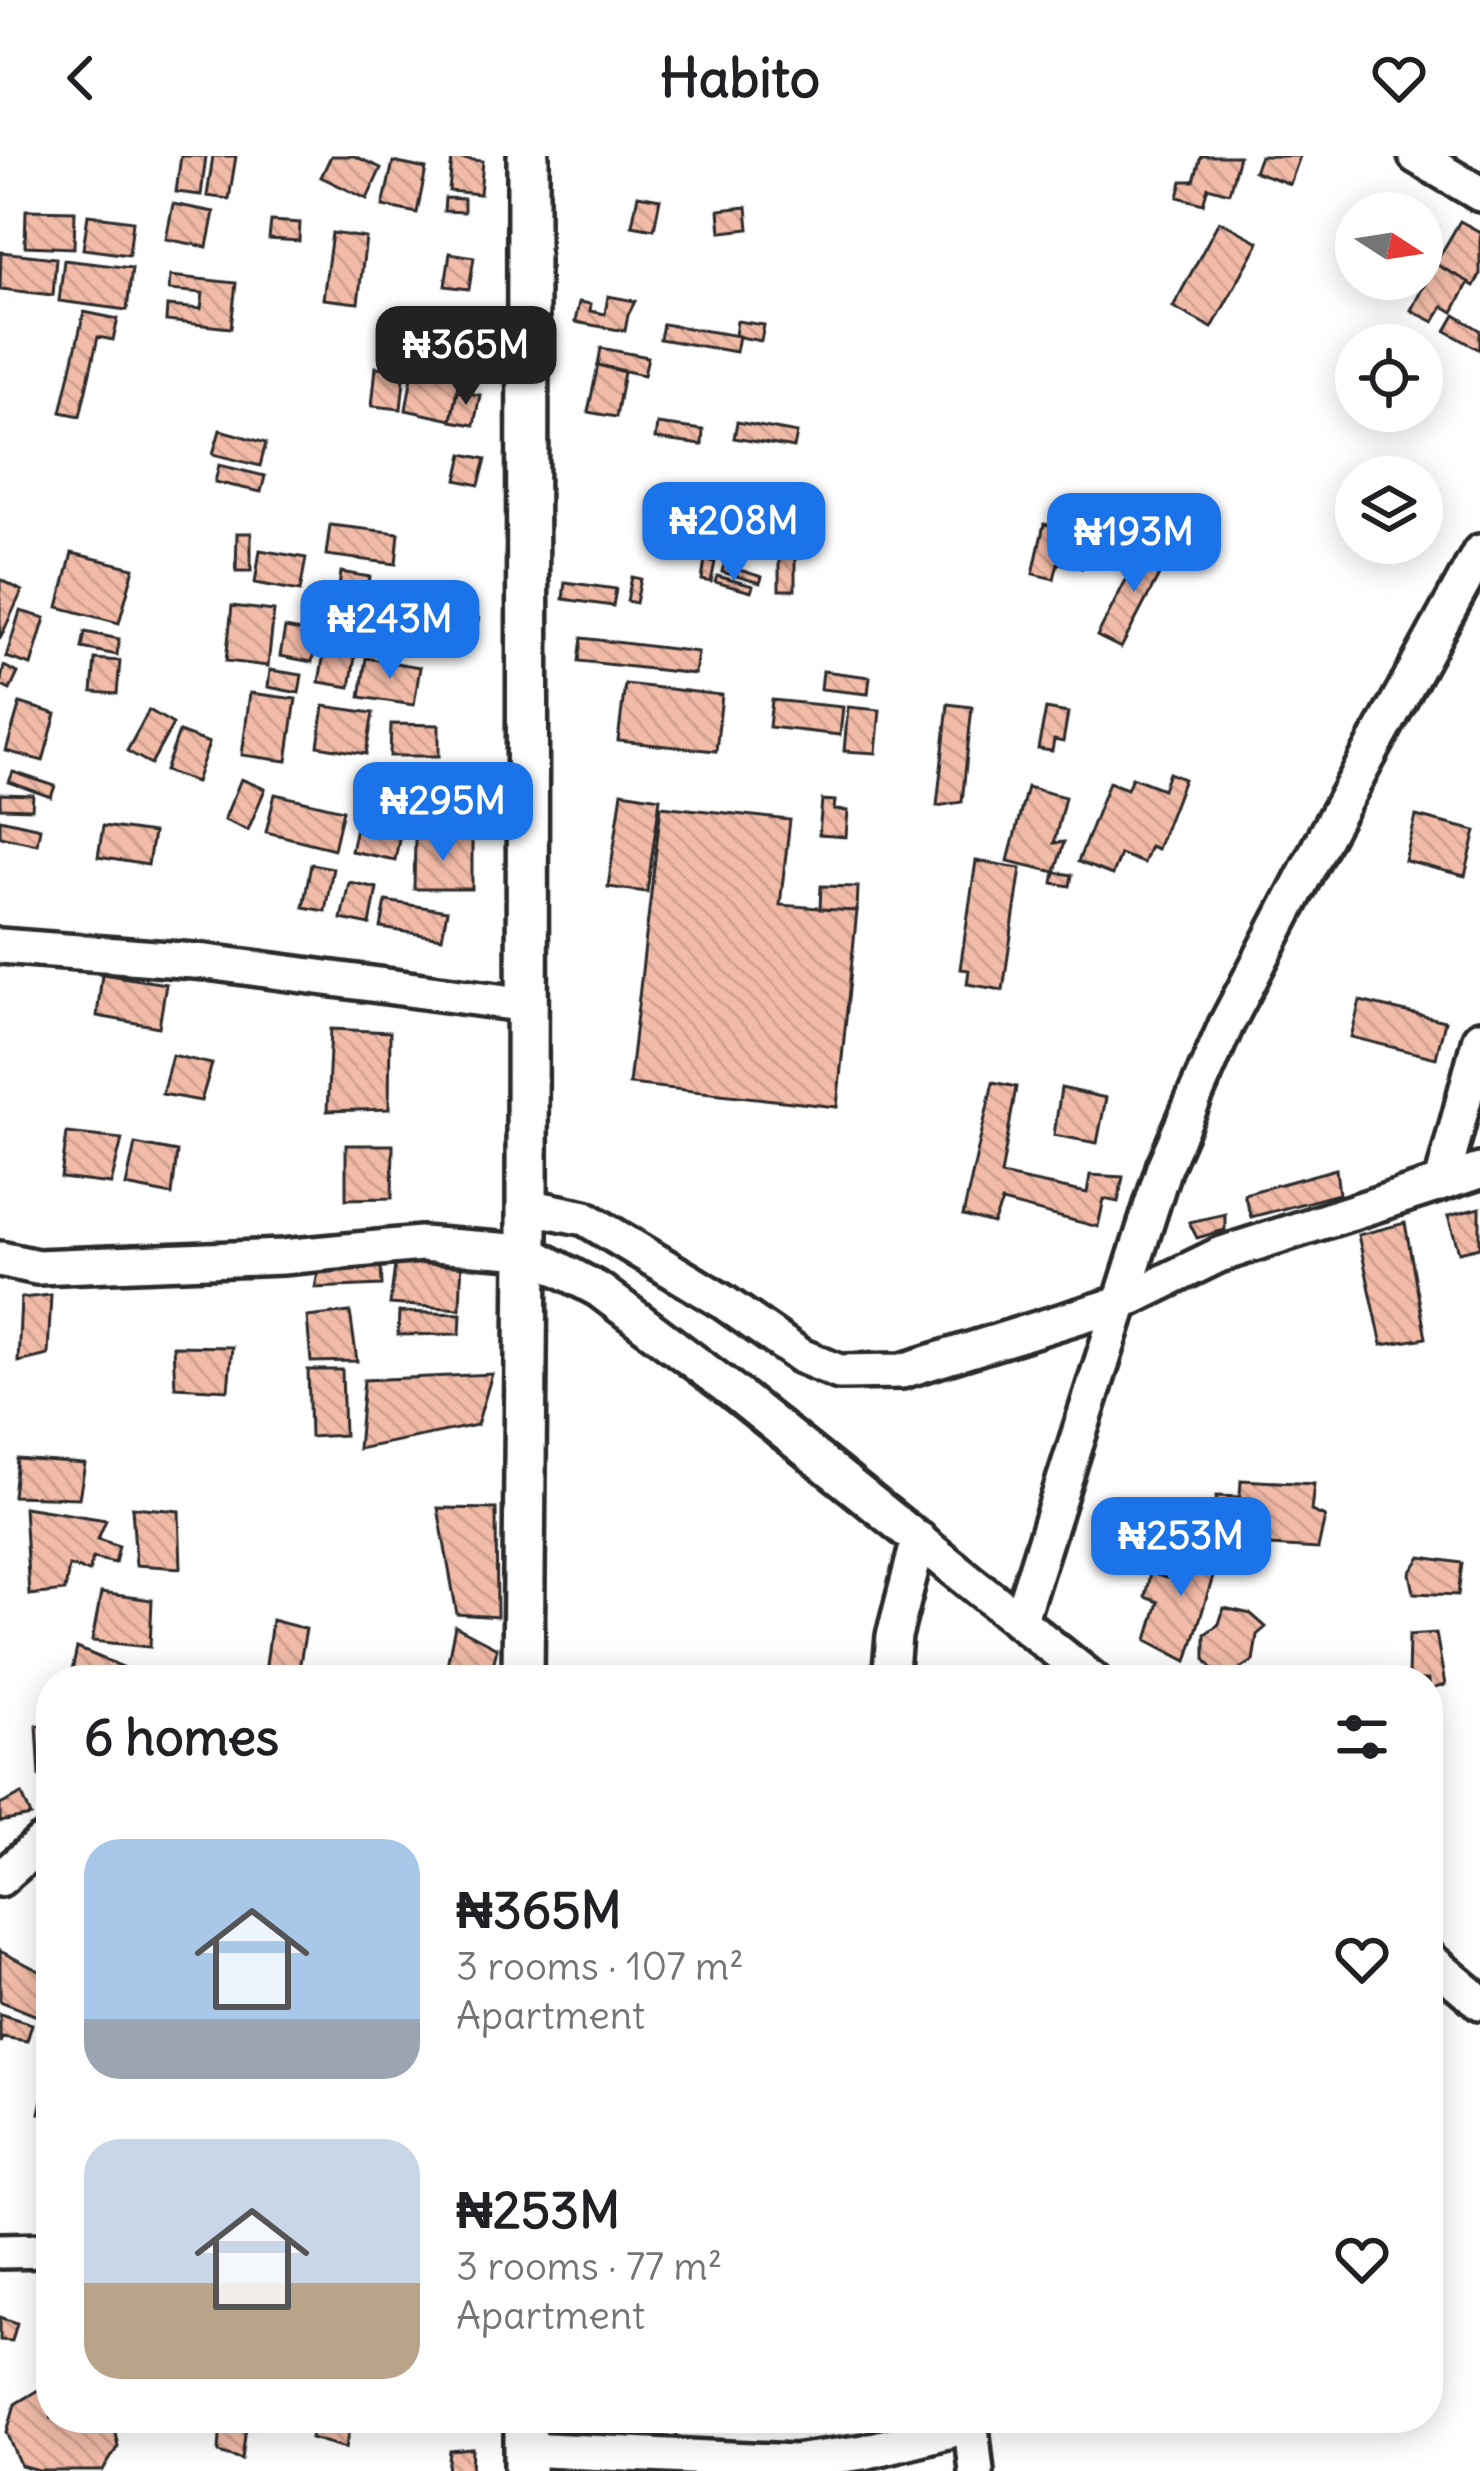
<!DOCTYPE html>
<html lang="en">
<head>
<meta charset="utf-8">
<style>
  :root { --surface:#fff; --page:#f2f2f2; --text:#202124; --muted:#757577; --accent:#1a73e8 }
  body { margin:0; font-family:Delius,sans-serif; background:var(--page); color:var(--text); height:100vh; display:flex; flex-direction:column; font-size:45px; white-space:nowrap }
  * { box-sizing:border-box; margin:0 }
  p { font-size:39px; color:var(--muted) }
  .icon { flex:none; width:66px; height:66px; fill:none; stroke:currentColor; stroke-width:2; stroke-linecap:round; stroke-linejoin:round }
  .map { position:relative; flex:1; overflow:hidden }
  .details { position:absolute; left:36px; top:1509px; width:1407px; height:768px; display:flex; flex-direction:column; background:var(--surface); border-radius:48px; box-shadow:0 6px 30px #0003 }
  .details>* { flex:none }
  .needle { width:78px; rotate:102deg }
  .controls { position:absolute; left:1335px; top:36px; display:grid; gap:24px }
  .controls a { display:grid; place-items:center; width:108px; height:108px; border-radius:50%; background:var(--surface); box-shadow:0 6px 30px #0003; font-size:60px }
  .price { position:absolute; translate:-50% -102px; padding:0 27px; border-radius:24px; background:var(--accent); color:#fff; font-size:39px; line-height:78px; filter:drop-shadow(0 3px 6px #0008) }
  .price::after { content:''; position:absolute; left:50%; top:72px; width:36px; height:27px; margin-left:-18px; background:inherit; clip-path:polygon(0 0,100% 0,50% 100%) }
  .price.current { background:#222; color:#fff }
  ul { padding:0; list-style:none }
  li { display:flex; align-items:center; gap:36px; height:300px; padding:0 48px }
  li span { display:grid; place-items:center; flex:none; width:336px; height:240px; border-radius:36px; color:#555 }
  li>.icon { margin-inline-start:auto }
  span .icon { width:144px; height:144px; fill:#fffc; stroke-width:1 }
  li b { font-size:51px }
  h2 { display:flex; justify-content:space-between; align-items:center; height:144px; padding:0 48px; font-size:51px }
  header { display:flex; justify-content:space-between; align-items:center; height:156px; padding:0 48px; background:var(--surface); font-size:54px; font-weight:800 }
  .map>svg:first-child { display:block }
  .building { fill:url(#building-back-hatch); stroke:#2b2b2b; stroke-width:3 }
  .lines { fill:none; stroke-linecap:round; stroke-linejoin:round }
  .minor-casing { stroke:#2b2b2b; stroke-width:42 }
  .major-casing { stroke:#2b2b2b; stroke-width:48 }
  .minor { stroke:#fff; stroke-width:33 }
  .major { stroke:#fff; stroke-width:39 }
</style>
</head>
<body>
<header><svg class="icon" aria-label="back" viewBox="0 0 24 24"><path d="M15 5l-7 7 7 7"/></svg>Habito<svg class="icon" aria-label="heart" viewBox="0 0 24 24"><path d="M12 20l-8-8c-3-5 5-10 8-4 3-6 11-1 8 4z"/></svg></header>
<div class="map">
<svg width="1480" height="2315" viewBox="0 0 1480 2315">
  <defs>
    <pattern id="building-back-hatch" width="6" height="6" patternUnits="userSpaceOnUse" patternTransform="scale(3)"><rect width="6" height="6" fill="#f2bba8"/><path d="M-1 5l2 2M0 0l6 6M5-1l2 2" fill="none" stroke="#d0a191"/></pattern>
  </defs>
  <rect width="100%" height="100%" fill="#fff"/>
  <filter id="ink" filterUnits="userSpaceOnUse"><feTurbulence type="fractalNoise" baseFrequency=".00833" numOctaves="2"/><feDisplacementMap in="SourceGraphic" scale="24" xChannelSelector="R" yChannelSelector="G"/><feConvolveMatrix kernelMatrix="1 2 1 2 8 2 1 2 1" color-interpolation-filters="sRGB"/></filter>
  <g filter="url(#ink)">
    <!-- building -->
    <g class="building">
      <path d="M181,0H206L201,39L176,36Z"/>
      <path d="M213,0H236L229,43L207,40Z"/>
      <path d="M331,0H354L381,12L367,43L321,21Z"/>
      <path d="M1201,0H1239L1229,37L1208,31L1203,48L1178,41L1182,25H1194Z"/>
      <path d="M1260,0H1300L1290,28L1254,15Z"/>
      <path d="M452,2L483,5L480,38L449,35Z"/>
      <path d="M393,6L426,13L417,57L383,50Z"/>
      <path d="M638,39L660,43L654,73L632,69Z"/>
      <path d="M445,42L464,43V56L444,55Z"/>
      <path d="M173,48L214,56L207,91L166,83Z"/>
      <path d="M747,51L749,73L721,76L719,54Z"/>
      <path d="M26,54L75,55L74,92L25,90Z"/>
      <path d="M88,59L133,65L129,99L83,93Z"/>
      <path d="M271,65L300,67L299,85L269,83Z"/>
      <path d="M1219,65L1259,86L1212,172L1173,151Z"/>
      <path d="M1460,65L1480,76V119L1474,130L1435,108Z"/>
      <path d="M332,77L366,82L358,147L323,143Z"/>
      <path d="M1,96L56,102L53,139L0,133Z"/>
      <path d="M450,97L474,101L469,133L445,130Z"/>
      <path d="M64,104L132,112L127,154L59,145Z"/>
      <path d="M1435,108L1469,126L1453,156L1443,150L1434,166L1411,154Z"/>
      <path d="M170,120L236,127L231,172L166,165L167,150L201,153L203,137L169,134Z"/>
      <path d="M608,140L635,145L628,159L625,175L575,166L579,146L591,148L590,155L605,158Z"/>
      <path d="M84,156L118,163L113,184L98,181L80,260L61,256Z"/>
      <path d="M1455,159L1480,174V194L1446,175Z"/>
      <path d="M737,165L764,169L761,185L735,180Z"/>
      <path d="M663,168L739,180L736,196L660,183Z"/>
      <path d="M601,192L648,201L644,219L598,209Z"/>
      <path d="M414,208L460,218L451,264L406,254Z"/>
      <path d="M598,209L624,216L616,261L588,256Z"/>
      <path d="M376,211L405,214L401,253L372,250Z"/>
      <path d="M457,235L480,239L474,269L451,265Z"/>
      <path d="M737,266L797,277L794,292L734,282Z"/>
      <path d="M657,268L703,274L702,289L655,283Z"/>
      <path d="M220,274L266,287L260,310L213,298Z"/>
      <path d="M463,298L486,303L479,329L457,324Z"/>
      <path d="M219,309L265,320L261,336L215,326Z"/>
      <path d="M1083,354L1095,357L1082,412L1058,407L1054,423L1033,418L1044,368L1059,371L1061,362L1075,365Z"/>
      <path d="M330,369L399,377L396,408L326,399Z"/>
      <path d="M705,373L742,379L739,397L702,391Z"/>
      <path d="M237,377H251V415H236Z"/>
      <path d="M746,384L764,386L762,400L744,397Z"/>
      <path d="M1146,385L1170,398L1121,492L1097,480Z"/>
      <path d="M795,388V434H779V389Z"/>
      <path d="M260,394L306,402L300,435L255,427Z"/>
      <path d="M72,397L134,412L119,467L58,451Z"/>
      <path d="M705,404L715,406L711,426L702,424Z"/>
      <path d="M724,409L762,421L760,427L722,416Z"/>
      <path d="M341,416L370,421L365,451L337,447Z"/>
      <path d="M717,420L753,430L751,436L715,426Z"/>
      <path d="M632,421L641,423L636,447L627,445Z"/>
      <path d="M0,423L22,435L0,483Z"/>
      <path d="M565,426L616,433L613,450L563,443Z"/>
      <path d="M232,450L274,455L268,510L226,505Z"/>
      <path d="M410,450L446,457L443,473L407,467Z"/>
      <path d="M20,455L45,462L31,509L6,501Z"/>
      <path d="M458,457L479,462L473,484L452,479Z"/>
      <path d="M285,472L317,478L312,506L280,500Z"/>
      <path d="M85,476L119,483L117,499L82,492Z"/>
      <path d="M582,482L698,496L695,518L579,505Z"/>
      <path d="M324,497L355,501L350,531L319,526Z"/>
      <path d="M366,502L420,511L414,549L360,541Z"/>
      <path d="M95,503L120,505L117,538L92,536Z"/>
      <path d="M4,510L18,517L10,534L0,529Z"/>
      <path d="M270,514L302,519L299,537L268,531Z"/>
      <path d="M823,515L870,521L868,538L821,533Z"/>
      <path d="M625,528L722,539L716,595L618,585Z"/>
      <path d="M250,537L296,543L287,605L242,599Z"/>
      <path d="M772,544L843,551L840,579L769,571Z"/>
      <path d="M20,547L56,558L43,605L6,595Z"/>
      <path d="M948,548L972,551L962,646L937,650Z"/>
      <path d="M324,550L373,557L366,598L318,590Z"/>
      <path d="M848,551L880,554L876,597L844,595Z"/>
      <path d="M1046,553L1068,557L1063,586L1054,584L1052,595L1038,593Z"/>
      <path d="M149,554L173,568L151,608L127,595Z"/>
      <path d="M391,568L439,569V600H390Z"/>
      <path d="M179,576L209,587L196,626L165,615Z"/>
      <path d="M13,616L55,630L51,641L9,626Z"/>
      <path d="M1169,617L1184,623L1157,693L1150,690L1143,707L1120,698L1112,719L1078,706L1109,626L1127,633L1132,621L1163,633Z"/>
      <path d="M241,623L265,633L248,674L224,664Z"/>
      <path d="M1027,631L1065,641L1054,687L1064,686L1055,716L1008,705Z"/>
      <path d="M622,636L660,642L647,736L608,731Z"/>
      <path d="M0,638L33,639L32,653L0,652Z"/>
      <path d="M275,638L343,654L334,693L266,676Z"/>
      <path d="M363,638L406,647L395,704L351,695Z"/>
      <path d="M822,644L835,645L834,654L848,655L846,681L819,679Z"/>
      <path d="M661,650L790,664L780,749L857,755L837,951L629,928Z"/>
      <path d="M1416,660L1476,675L1465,720L1405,705Z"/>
      <path d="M0,663L40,672L37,688L0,680Z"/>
      <path d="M103,670L153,677L148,709L98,701Z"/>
      <path d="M415,682H472V733H414Z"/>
      <path d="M976,705L1021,712L1003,834L967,828L969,814L960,813Z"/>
      <path d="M311,708L333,712L325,755L303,751Z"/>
      <path d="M1055,716L1072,719L1070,730L1053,727Z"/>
      <path d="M349,726L377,732L370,769L341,763Z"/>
      <path d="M821,730L858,731L857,755L820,753Z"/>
      <path d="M386,745L447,755L442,782L381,772Z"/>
      <path d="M102,818L166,828L159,871L97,860Z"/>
      <path d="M1360,845L1445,865L1436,902L1351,881Z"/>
      <path d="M331,873L390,876L389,953L327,955Z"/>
      <path d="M172,899L212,908L201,945L162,938Z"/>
      <path d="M993,926L1016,931L1001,1019L1087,1037L1090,1019L1123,1021L1118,1046L1104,1043L1098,1071L1002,1046L993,1068L963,1060Z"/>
      <path d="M1061,932L1106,942L1097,987L1054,979Z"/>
      <path d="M67,977L122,983L111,1028L61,1022Z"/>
      <path d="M135,988L177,996L172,1039L126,1030Z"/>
      <path d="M346,989H393L392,1042L346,1043Z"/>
      <path d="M1336,1013L1339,1038L1251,1061L1244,1038Z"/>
      <path d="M1480,1052V1091L1459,1096L1448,1060Z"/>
      <path d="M1225,1058V1074L1197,1082L1189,1066Z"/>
      <path d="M1405,1067L1426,1182L1382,1189L1358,1079Z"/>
      <path d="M462,1100L460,1153L390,1148L396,1102Z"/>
      <path d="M381,1109L382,1129L315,1132L319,1111Z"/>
      <path d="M51,1139L48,1199L18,1206L21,1142Z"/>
      <path d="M350,1156L357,1205L311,1206L307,1161Z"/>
      <path d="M399,1156L461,1158L460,1178L398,1179Z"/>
      <path d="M173,1190L232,1191L228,1234L175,1231Z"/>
      <path d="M308,1214H342L344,1279L310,1281Z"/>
      <path d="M492,1218L477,1269L358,1293L364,1224Z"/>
      <path d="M17,1303L85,1308L79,1342L13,1340Z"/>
      <path d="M1241,1324L1314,1328L1311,1355L1325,1361L1318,1393L1219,1387L1216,1340L1240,1341Z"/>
      <path d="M24,1351L106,1364L98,1383L119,1390L115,1407L93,1402L89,1416L69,1410L65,1435L29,1439Z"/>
      <path d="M132,1351L179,1355L181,1412L136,1409Z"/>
      <path d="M438,1352L496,1353L497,1461L457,1458Z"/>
      <path d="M1186,1383L1220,1398L1187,1505L1147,1484L1158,1446L1145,1441L1150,1417L1166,1422Z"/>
      <path d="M1421,1401L1462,1407L1458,1439L1414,1437L1410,1417Z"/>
      <path d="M101,1437L152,1444L150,1491L92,1485Z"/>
      <path d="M1224,1452L1251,1458L1266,1471L1257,1479L1253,1505L1236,1516H1215L1205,1503V1478L1219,1468Z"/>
      <path d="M272,1464L306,1473L297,1524H264Z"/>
      <path d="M455,1470L497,1492L490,1524H444Z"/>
      <path d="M1436,1477L1445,1529L1428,1534V1524H1408L1409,1479Z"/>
      <path d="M77,1492L125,1512L123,1524H70Z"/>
      <path d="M175,1519H215V1524H176Z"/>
      <path d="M37,1569L51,1572V1623L40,1621Z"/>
      <path d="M22,1638L31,1660L0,1666V1649Z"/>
      <path d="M0,1795L51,1821V1856L47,1864L0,1845Z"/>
      <path d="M0,1858L32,1868L27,1885L2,1881L0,1887Z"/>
      <path d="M48,1917L51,1918V1959L39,1957Z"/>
      <path d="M0,2161L17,2167L12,2185L0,2184Z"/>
      <path d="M43,2231L51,2233V2262H112L118,2290L103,2315H39L21,2310L7,2276L15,2248Z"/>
      <path d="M221,2262H247L242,2303L219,2296Z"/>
      <path d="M314,2262H352L346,2292L311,2282Z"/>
      <path d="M449,2262H469L470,2275H449Z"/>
      <path d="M573,2262H676L677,2281H572Z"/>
      <path d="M473,2293L472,2315H448L450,2295Z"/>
    </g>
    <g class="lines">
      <defs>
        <g id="minor">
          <path d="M1416,0L1480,38"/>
          <path d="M0,790L207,806L528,849"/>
          <path d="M1442,1027L1480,882"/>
          <path d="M527,1050L585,1062L722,1145L801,1200L839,1216L902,1215L1121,1147L1219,1099L1480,1015"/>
          <path d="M0,1103L37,1111L282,1101L421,1088L527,1096L599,1134L734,1236L1093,1524"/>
          <path d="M1020,1463L1164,1011L1226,869L1326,678L1480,396"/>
          <path d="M890,1524L894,1480L919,1383"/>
          <path d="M0,1723L41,1687L51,1681"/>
          <path d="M1428,1802L1480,1846"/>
          <path d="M0,2095L51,2094"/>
          <path d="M970,2262L976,2315"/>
          <path d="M525,2293L794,2306L864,2296L971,2269"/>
        </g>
        <g id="major">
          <path d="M523,1524L527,1096L528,0"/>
          <path d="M525,2262V2315"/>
        </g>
      </defs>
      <!-- minor casing -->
      <use href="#minor" class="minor-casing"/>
      <!-- major casing -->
      <use href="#major" class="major-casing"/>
      <!-- minor -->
      <use href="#minor" class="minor"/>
      <!-- major -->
      <use href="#major" class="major"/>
    </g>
  </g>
</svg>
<div class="controls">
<a><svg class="needle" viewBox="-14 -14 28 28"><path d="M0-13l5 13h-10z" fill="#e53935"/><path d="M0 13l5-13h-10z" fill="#757577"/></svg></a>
<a><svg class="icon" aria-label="locate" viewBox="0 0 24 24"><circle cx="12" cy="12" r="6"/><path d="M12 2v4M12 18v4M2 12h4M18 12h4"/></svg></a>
<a><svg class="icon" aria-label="layers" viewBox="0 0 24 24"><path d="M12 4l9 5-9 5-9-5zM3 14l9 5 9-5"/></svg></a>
</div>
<b class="price current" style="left:466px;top:252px">₦365M</b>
<b class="price" style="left:734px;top:428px">₦208M</b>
<b class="price" style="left:1134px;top:439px">₦193M</b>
<b class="price" style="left:390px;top:526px">₦243M</b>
<b class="price" style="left:443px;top:708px">₦295M</b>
<b class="price" style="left:1181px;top:1443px">₦253M</b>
<section class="details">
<h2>6 homes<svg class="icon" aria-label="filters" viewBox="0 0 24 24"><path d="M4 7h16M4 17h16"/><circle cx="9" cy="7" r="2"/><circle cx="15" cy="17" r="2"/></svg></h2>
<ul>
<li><span style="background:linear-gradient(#a9c7e8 75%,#9aa5b1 0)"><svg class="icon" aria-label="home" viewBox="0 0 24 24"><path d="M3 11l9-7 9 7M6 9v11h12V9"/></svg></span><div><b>₦365M</b><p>3 rooms · 107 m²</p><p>Apartment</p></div><svg class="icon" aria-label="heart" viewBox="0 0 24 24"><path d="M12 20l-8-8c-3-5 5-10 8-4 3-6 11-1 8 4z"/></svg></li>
<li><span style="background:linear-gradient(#c9d6e8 60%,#b9a48a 0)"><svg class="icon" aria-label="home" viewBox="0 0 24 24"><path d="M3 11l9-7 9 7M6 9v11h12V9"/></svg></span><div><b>₦253M</b><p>3 rooms · 77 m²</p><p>Apartment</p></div><svg class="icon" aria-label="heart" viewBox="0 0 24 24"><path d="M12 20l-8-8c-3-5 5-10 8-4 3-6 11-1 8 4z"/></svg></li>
</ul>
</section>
</div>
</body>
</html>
